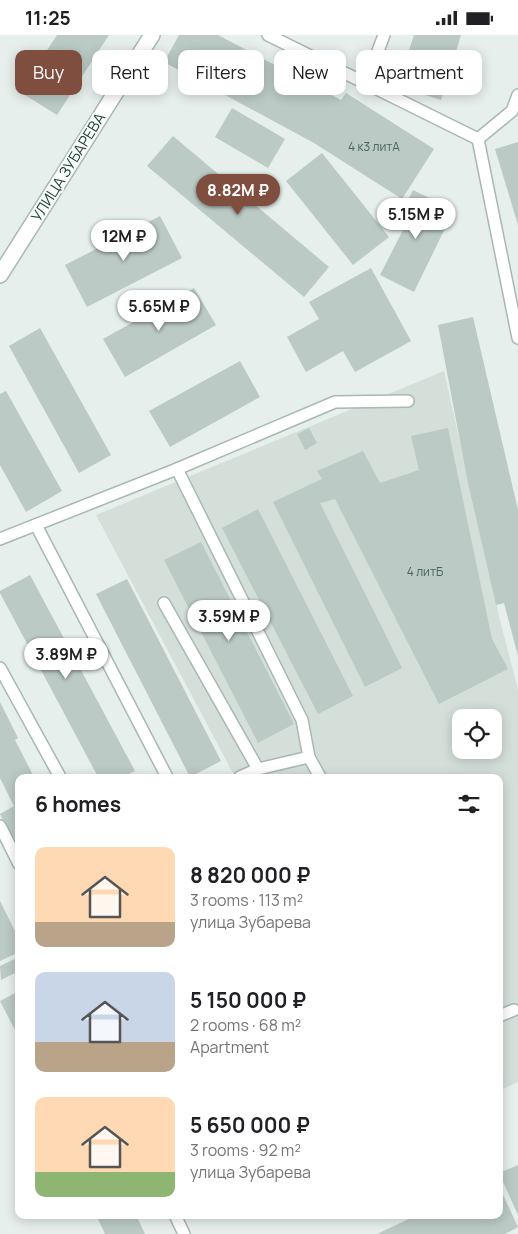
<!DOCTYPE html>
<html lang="en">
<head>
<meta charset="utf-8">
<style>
  :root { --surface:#fff; --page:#f2f2f2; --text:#202124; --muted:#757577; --accent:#7f4e3f }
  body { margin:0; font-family:Manrope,sans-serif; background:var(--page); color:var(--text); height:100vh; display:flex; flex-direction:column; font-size:19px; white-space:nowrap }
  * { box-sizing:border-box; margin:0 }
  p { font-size:16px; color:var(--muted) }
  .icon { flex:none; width:28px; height:28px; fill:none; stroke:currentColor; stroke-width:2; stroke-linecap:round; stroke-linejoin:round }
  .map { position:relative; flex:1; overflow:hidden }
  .panel { position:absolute; left:15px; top:739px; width:488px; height:445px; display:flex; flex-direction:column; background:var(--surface); border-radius:10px; box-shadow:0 2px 12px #0003 }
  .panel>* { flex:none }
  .hud { position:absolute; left:15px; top:15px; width:489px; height:45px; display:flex; gap:10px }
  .buttons { position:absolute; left:452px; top:674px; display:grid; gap:10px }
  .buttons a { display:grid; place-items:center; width:50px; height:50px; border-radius:10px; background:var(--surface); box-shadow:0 2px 12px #0003; font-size:25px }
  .price { position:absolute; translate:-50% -42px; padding:0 11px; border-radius:18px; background:#fff; color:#222; font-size:16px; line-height:32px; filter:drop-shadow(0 1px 2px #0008) }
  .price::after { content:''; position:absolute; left:50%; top:30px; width:15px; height:11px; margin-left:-8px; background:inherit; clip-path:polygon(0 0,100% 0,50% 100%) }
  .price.on { background:var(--accent); color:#fff }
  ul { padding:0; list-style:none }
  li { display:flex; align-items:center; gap:15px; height:125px; padding:0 20px }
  li span { display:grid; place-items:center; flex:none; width:140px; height:100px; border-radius:10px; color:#555 }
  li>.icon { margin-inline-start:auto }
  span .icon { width:60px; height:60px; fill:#fffc; stroke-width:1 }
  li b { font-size:21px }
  h2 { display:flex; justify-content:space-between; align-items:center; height:60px; padding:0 20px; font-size:21px }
  .pill { padding:0 18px; border-radius:10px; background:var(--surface); box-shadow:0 2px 12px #0003; font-size:18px; line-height:45px }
  .pill.on { background:var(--accent); color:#fff }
  .status { display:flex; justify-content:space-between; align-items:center; height:35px; padding:0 25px; background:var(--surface); direction:ltr }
  .status svg { height:14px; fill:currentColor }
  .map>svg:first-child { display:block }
  .built { fill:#d4dfda; fill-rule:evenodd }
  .building { fill:#bbcac4 }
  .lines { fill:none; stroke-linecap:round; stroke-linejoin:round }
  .service-casing { stroke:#a8b8b2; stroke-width:14 }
  .minor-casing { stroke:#a8b8b2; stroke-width:18 }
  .service { stroke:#fff; stroke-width:11 }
  .minor { stroke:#fff; stroke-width:15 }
  .labels { text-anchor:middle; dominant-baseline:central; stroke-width:4; stroke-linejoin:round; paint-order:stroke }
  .number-label { font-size:12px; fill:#4a645c }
  .street-label { font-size:15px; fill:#24423a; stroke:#f7fbf9 }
</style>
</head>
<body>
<div class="status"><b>11:25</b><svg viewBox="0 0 49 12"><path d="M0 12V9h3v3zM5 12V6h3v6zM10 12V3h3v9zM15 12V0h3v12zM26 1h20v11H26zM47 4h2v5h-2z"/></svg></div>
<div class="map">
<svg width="518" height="1199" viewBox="0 0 518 1199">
  <rect width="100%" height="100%" fill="#e6efeb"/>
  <!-- built -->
  <path class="built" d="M444,336L499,581L518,655V1047L499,1056V742H235L96,480ZM461,682H494V715H461Z"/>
  <!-- building -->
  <g class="building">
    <path d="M57,0H109L57,80L20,57Z"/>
    <path d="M179,0H218L341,65L346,58L434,114L402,164L314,108L164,27Z"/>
    <path d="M414,0H461L441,65L397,51Z"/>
    <path d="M232,73L285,104L268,133L215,102Z"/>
    <path d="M173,101L329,232L304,262L147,131Z"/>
    <path d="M518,107V190L495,114Z"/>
    <path d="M322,118L389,202L353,230L286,146Z"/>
    <path d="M413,155L454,175L414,257L380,240L403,195L395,191Z"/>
    <path d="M160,181L182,223L87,272L65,230Z"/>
    <path d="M371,233L411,306L355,337L343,316L306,337L287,302L319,284L309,267Z"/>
    <path d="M194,253L216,290L125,342L103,304Z"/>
    <path d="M473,282L518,475V621L504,568L496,570L468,448L438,290Z"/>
    <path d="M40,293L111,420L79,438L9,311Z"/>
    <path d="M240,326L260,362L170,412L149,376Z"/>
    <path d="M6,356L62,456L26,477L0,430V359Z"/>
    <path d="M309,393L317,408L305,415L297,399Z"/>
    <path d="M448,393L492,604L508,634L439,669L335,464L320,468L402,633L365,652L273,467L322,444L317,436L363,416L380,448L419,435L411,401Z"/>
    <path d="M258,474L353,661L318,679L222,493Z"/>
    <path d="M201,507L294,689L258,708L164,525Z"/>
    <path d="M30,540L135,736L122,742H98L0,558V556Z"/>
    <path d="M127,544L221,726L190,742L96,559Z"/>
    <path d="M0,667L18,703L15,705L34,742H19V810L16,811L0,779L14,771L0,743Z"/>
    <path d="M0,866L19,904V917L0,926Z"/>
    <path d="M19,922V936L1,945L0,931Z"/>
    <path d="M19,956V1003L0,966Z"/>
    <path d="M518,1130V1180L499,1138Z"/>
    <path d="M499,1151L518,1192L505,1199H377L417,1180H499Z"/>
    <path d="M96,1180H136L145,1199H105Z"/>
  </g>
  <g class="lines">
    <defs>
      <g id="service">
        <path d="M268,0L478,104"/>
        <path d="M366,48L384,0"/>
        <path d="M478,104L518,303"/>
        <path d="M478,104L512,76L518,60"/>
        <path d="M177,434L302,685L309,722"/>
        <path d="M36,490L167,742"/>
        <path d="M0,504L177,434L335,367L408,366"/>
        <path d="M164,568L258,734"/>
        <path d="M0,633L60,742"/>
        <path d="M240,742L258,734L309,722L320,742"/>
        <path d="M0,791L19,829"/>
        <path d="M499,981L514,975"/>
        <path d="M175,1180L184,1199"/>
      </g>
      <path id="minor" d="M0,240L152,0"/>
    </defs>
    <!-- service casing -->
    <use href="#service" class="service-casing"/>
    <!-- minor casing -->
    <use href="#minor" class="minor-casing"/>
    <!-- service -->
    <use href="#service" class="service"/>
    <!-- minor -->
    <use href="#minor" class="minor"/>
  </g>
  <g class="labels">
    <!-- number labels -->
    <g class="number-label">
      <text x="374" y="111">4 к3 литА</text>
      <text x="425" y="536">4 литБ</text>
    </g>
    <!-- street labels -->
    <g class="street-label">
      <text transform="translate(68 132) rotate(-58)">УЛИЦА ЗУБАРЕВА</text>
    </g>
  </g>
</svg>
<div class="buttons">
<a><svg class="icon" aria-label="locate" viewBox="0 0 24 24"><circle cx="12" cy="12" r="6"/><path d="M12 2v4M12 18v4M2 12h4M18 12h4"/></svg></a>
</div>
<b class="price on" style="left:238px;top:181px">8.82M ₽</b>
<b class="price" style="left:416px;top:205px">5.15M ₽</b>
<b class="price" style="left:124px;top:227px">12M ₽</b>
<b class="price" style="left:159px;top:297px">5.65M ₽</b>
<b class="price" style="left:229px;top:607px">3.59M ₽</b>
<b class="price" style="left:66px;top:645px">3.89M ₽</b>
<div class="hud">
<a class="pill on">Buy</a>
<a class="pill">Rent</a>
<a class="pill">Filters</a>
<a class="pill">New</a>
<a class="pill">Apartment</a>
</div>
<section class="panel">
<h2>6 homes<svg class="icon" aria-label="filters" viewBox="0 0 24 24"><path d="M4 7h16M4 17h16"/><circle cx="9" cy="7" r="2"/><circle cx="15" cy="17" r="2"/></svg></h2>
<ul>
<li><span style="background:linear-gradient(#ffd9b3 75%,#b9a48a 0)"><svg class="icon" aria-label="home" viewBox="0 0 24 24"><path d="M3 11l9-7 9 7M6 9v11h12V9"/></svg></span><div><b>8 820 000 ₽</b><p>3 rooms · 113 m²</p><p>улица Зубарева</p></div></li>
<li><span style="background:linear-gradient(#c9d6e8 70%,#b9a48a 0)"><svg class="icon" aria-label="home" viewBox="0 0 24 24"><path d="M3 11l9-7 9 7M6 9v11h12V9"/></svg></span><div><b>5 150 000 ₽</b><p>2 rooms · 68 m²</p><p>Apartment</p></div></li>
<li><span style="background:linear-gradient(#ffd9b3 75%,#8fb573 0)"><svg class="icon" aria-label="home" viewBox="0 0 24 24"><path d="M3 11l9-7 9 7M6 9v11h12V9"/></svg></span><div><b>5 650 000 ₽</b><p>3 rooms · 92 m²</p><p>улица Зубарева</p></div></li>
</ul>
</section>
</div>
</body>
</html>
